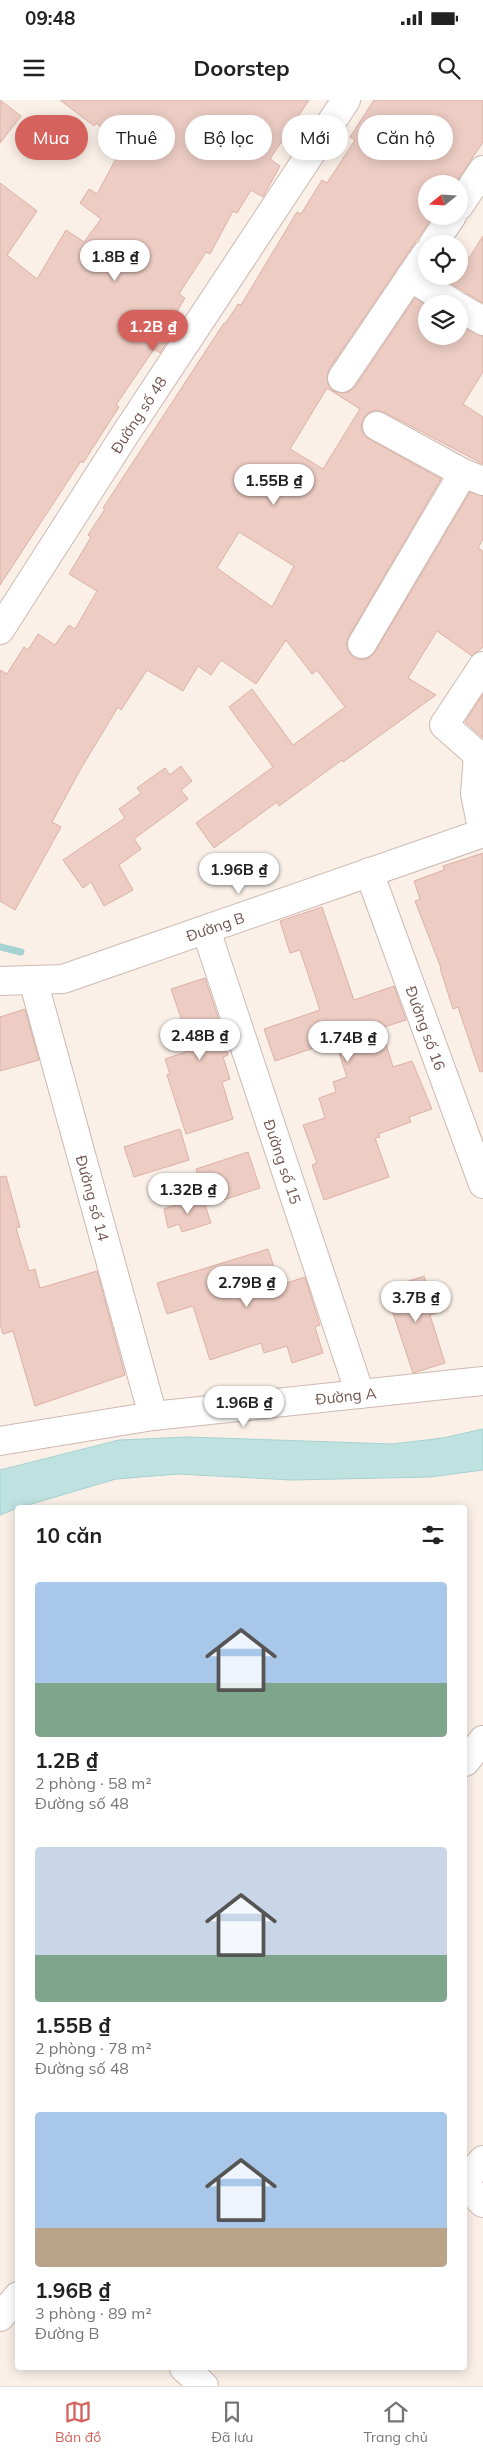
<!DOCTYPE html>
<html lang="vi">
<head>
<meta charset="utf-8">
<style>
  :root { --surface:#fff; --page:#f2f2f2; --text:#222; --muted:#767676; --line:#e0e0e0; --accent:#d5625c }
  body { margin:0; font-family:Mulish,sans-serif; background:var(--page); color:var(--text); height:100vh; display:flex; flex-direction:column; font-size:19px; white-space:nowrap }
  * { box-sizing:border-box; margin:0 }
  p { font-size:16px; color:var(--muted) }
  .icon { flex:none; width:28px; height:28px; fill:none; stroke:currentColor; stroke-width:2; stroke-linecap:round; stroke-linejoin:round }
  .map { position:relative; flex:1; overflow:hidden }
  .drawer { position:absolute; left:15px; top:1405px; width:452px; height:865px; display:flex; flex-direction:column; background:var(--surface); border-radius:5px; box-shadow:0 2px 12px #0003 }
  .drawer>* { flex:none }
  .guide { position:absolute; left:15px; top:15px; width:454px; height:45px; display:flex; gap:10px }
  .needle { width:32px; rotate:252deg }
  .controls { position:absolute; left:418px; top:75px; display:grid; gap:10px }
  .controls a { display:grid; place-items:center; width:50px; height:50px; border-radius:50%; background:var(--surface); box-shadow:0 2px 12px #0003; font-size:25px }
  .price { position:absolute; translate:-50% -42px; padding:0 11px; border-radius:18px; background:#fff; color:#222; font-size:16px; line-height:32px; filter:drop-shadow(0 1px 2px #0008) }
  .price::after { content:''; position:absolute; left:50%; top:30px; width:15px; height:11px; margin-left:-8px; background:inherit; clip-path:polygon(0 0,100% 0,50% 100%) }
  .price.current { background:var(--accent); color:#fff }
  ul { padding:0; list-style:none }
  li { display:grid; align-content:center; gap:10px; height:265px; padding:0 20px }
  li span { display:grid; place-items:center; height:155px; border-radius:5px; color:#555 }
  li>.icon { margin-inline-start:auto }
  span .icon { width:90px; height:90px; fill:#fffc; stroke-width:1 }
  li b { font-size:21px }
  h2 { display:flex; justify-content:space-between; align-items:center; height:60px; padding:0 20px; font-size:21px }
  .pill { padding:0 18px; border-radius:22px; background:var(--surface); box-shadow:0 2px 12px #0003; font-size:18px; line-height:45px }
  .pill.current { background:var(--accent); color:#fff }
  .status { display:flex; justify-content:space-between; align-items:center; height:35px; padding:0 25px; background:var(--surface); direction:ltr }
  .status svg { height:14px; fill:currentColor }
  header { display:flex; justify-content:space-between; align-items:center; height:65px; padding:0 20px; background:var(--surface); font-size:22px; font-weight:700 }
  .menu { display:flex; justify-content:space-around; align-items:center; height:70px; border-top:1px solid var(--line); background:var(--surface); font-size:14px; color:var(--muted) }
  .menu a { display:grid; justify-items:center; gap:2px }
  .menu .current { color:var(--accent) }
  .map>svg:first-child { display:block }
  .water { fill:#bfe1e0; stroke:#a6d2d1 }
  .lines { fill:none; stroke-linecap:round; stroke-linejoin:round }
  .stream { stroke:#a6d2d1; stroke-width:7 }
  .building { fill:#ecccc3; stroke:#ddb1a5; fill-rule:evenodd }
  .street-casing { stroke:#cdb9b2; stroke-width:30 }
  .street { stroke:#fff; stroke-width:28 }
  .labels { text-anchor:middle; dominant-baseline:central; stroke-width:4; stroke-linejoin:round; paint-order:stroke }
  .street-label { font-size:15px; fill:#71554f; stroke:#fdf4ee }
</style>
</head>
<body>
<div class="status"><b>09:48</b><svg viewBox="0 0 49 12"><path d="M0 12V9h3v3zM5 12V6h3v6zM10 12V3h3v9zM15 12V0h3v12zM26 1h20v11H26zM47 4h2v5h-2z"/></svg></div>
<header><svg class="icon" aria-label="menu" viewBox="0 0 24 24"><path d="M4 6h16M4 12h16M4 18h16"/></svg>Doorstep<svg class="icon" aria-label="search" viewBox="0 0 24 24"><circle cx="10" cy="10" r="6"/><path d="M15 15l6 6"/></svg></header>
<div class="map">
<svg width="483" height="2286" viewBox="0 0 483 2286">
  <rect width="100%" height="100%" fill="#faf0e8"/>
  <!-- water -->
  <path class="water" d="M483,1329V1370L430,1377L291,1380L178,1374L116,1379L18,1408L0,1415V1370L119,1340L188,1337L392,1344L443,1338Z"/>
  <g class="lines">
    <!-- stream -->
    <path class="stream" d="M0,847L21,852"/>
  </g>
  <!-- building -->
  <g class="building">
    <path d="M0,0L21,16L0,43Z"/>
    <path d="M60,0H309L270,59L280,66L263,97L251,90L237,113L233,111L210,154L206,152L179,194L185,198L176,213L180,216L174,227L176,228L160,253L154,249L116,305L119,307L83,363L81,361L0,485V83L37,111L7,155L37,179L66,130L84,142L101,119L80,103L89,89L97,94L124,44L96,23L94,26Z"/>
    <path d="M374,0H483V42L455,84H426V116H433L329,269L327,276L328,284L333,291L340,293L348,292L355,287L415,198L426,205V236H459V225L483,237V272L463,304L483,317V364L384,312L376,310L368,313L364,318L361,327L364,335L369,339L441,379L349,536L346,544L349,552L354,558L362,560L369,558L375,552L470,392L483,396V439L478,448L483,451V547L472,556L437,531L408,578L436,595L343,662L342,660L279,706L277,702L214,748L196,723L273,667L229,607L252,589L293,645L345,607L317,570L312,574L286,540L256,584L221,560L211,575L198,566L183,591L147,570L121,610L118,607L80,670L52,722L61,727L15,810L0,801V570L7,574L24,547L28,550L38,534L55,545L69,525L75,529L97,491L69,474L91,437L88,435L105,409L103,408L224,223L225,224L238,204L241,205L297,112L301,114L322,80L327,83L355,40L350,37ZM327,288L360,309L323,369L290,349ZM239,432L294,466L272,507L217,468Z"/>
    <path d="M483,136V203L439,176H459V152L469,158Z"/>
    <path d="M483,594V638L465,622Z"/>
    <path d="M181,666L192,681L181,690L188,699L134,739L141,749L119,765L133,790L104,806L91,782L83,788L63,760L125,718L119,709L141,693L137,688L165,668L170,675Z"/>
    <path d="M483,753V971L480,972L458,907L453,909L440,868H441L415,801L420,799L414,781L444,770L443,766Z"/>
    <path d="M322,807L354,900L394,886L406,920L381,928L393,967L412,961L432,1009L409,1017L411,1022L378,1034L380,1037L375,1038L389,1077L324,1100L312,1065L317,1063L303,1025L325,1018L319,998L336,992L333,982L347,977L335,941L275,961L264,929L320,910L300,850L290,853L280,821Z"/>
    <path d="M205,878L224,935L222,936L228,955L223,957L230,979L222,982L233,1019L186,1034L167,975L170,974L165,959L192,950L171,889Z"/>
    <path d="M25,909L39,960L0,971V917Z"/>
    <path d="M180,1029L189,1060L134,1077L124,1047Z"/>
    <path d="M248,1052L260,1088L208,1105L196,1069Z"/>
    <path d="M6,1076L20,1127L16,1128L29,1171L35,1169L40,1188L97,1171L125,1275L35,1306L13,1231L3,1234L0,1224V1077Z"/>
    <path d="M202,1096L211,1123L182,1132L179,1124L168,1128L164,1109Z"/>
    <path d="M268,1149L280,1185L305,1177L320,1225L315,1227L323,1253L292,1263L287,1246L264,1253L261,1243L210,1260L193,1206L167,1214L157,1183Z"/>
    <path d="M424,1176L437,1213L430,1215L445,1263L413,1273L385,1189Z"/>
  </g>
  <g class="lines">
    <defs>
      <g id="street">
        <path d="M459,106L483,70"/>
        <path d="M433,144L452,116"/>
        <path d="M410,177L454,204"/>
        <path d="M459,207L483,221"/>
        <path d="M342,278L426,154"/>
        <path d="M377,326L463,373L483,381"/>
        <path id="s1" d="M0,530L124,336L346,0"/>
        <path d="M362,544L463,373"/>
        <path d="M483,733L475,694L478,655L444,625L483,566"/>
        <path id="s2" d="M369,772L483,1084"/>
        <path id="s3" d="M206,830L360,1294"/>
        <path id="s4" d="M33,880L153,1316"/>
        <path id="s5" d="M0,881L63,879L483,733"/>
        <path id="s6" d="M0,1341L153,1316L483,1281"/>
        <path d="M465,1662L483,1640"/>
        <path d="M465,2080L483,2060"/>
        <path d="M465,2085L483,2103"/>
        <path d="M0,2217L18,2196"/>
        <path d="M184,2268L204,2286"/>
      </g>
    </defs>
    <!-- street casing -->
    <use href="#street" class="street-casing"/>
    <!-- street -->
    <use href="#street" class="street"/>
  </g>
  <g class="labels">
    <!-- street labels -->
    <g class="street-label">
      <text stroke="none"><textPath href="#s1" startOffset="256">Đường số 48</textPath></text>
      <text stroke="none"><textPath href="#s5" startOffset="224">Đường B</textPath></text>
      <text stroke="none"><textPath href="#s2" startOffset="166">Đường số 16</textPath></text>
      <text stroke="none"><textPath href="#s3" startOffset="244">Đường số 15</textPath></text>
      <text stroke="none"><textPath href="#s4" startOffset="226">Đường số 14</textPath></text>
      <text stroke="none"><textPath href="#s6" startOffset="349">Đường A</textPath></text>
    </g>
  </g>
</svg>
<div class="controls">
<a><svg class="needle" viewBox="-14 -14 28 28"><path d="M0-13l5 13h-10z" fill="#e53935"/><path d="M0 13l5-13h-10z" fill="#767676"/></svg></a>
<a><svg class="icon" aria-label="locate" viewBox="0 0 24 24"><circle cx="12" cy="12" r="6"/><path d="M12 2v4M12 18v4M2 12h4M18 12h4"/></svg></a>
<a><svg class="icon" aria-label="layers" viewBox="0 0 24 24"><path d="M12 4l9 5-9 5-9-5zM3 14l9 5 9-5"/></svg></a>
</div>
<b class="price" style="left:115px;top:182px">1.8B ₫</b>
<b class="price current" style="left:153px;top:252px">1.2B ₫</b>
<b class="price" style="left:274px;top:406px">1.55B ₫</b>
<b class="price" style="left:239px;top:795px">1.96B ₫</b>
<b class="price" style="left:200px;top:961px">2.48B ₫</b>
<b class="price" style="left:348px;top:963px">1.74B ₫</b>
<b class="price" style="left:188px;top:1115px">1.32B ₫</b>
<b class="price" style="left:247px;top:1208px">2.79B ₫</b>
<b class="price" style="left:416px;top:1223px">3.7B ₫</b>
<b class="price" style="left:244px;top:1328px">1.96B ₫</b>
<div class="guide">
<a class="pill current">Mua</a>
<a class="pill">Thuê</a>
<a class="pill">Bộ lọc</a>
<a class="pill">Mới</a>
<a class="pill">Căn hộ</a>
</div>
<section class="drawer">
<h2>10 căn<svg class="icon" aria-label="filters" viewBox="0 0 24 24"><path d="M4 7h16M4 17h16"/><circle cx="9" cy="7" r="2"/><circle cx="15" cy="17" r="2"/></svg></h2>
<ul>
<li><span style="background:linear-gradient(#a9c7e8 65%,#7fa58c 0)"><svg class="icon" aria-label="home" viewBox="0 0 24 24"><path d="M3 11l9-7 9 7M6 9v11h12V9"/></svg></span><div><b>1.2B ₫</b><p>2 phòng · 58 m²</p><p>Đường số 48</p></div></li>
<li><span style="background:linear-gradient(#c9d6e8 70%,#7fa58c 0)"><svg class="icon" aria-label="home" viewBox="0 0 24 24"><path d="M3 11l9-7 9 7M6 9v11h12V9"/></svg></span><div><b>1.55B ₫</b><p>2 phòng · 78 m²</p><p>Đường số 48</p></div></li>
<li><span style="background:linear-gradient(#a9c7e8 75%,#b9a48a 0)"><svg class="icon" aria-label="home" viewBox="0 0 24 24"><path d="M3 11l9-7 9 7M6 9v11h12V9"/></svg></span><div><b>1.96B ₫</b><p>3 phòng · 89 m²</p><p>Đường B</p></div></li>
</ul>
</section>
</div>
<nav class="menu">
<a class="current"><svg class="icon" aria-label="map" viewBox="0 0 24 24"><path d="M3 6l6-2 6 2 6-2v14l-6 2-6-2-6 2zM9 4v14M15 6v14"/></svg>Bản đồ</a>
<a><svg class="icon" aria-label="saved" viewBox="0 0 24 24"><path d="M7 4h10v16l-5-4-5 4z"/></svg>Đã lưu</a>
<a><svg class="icon" aria-label="home" viewBox="0 0 24 24"><path d="M3 11l9-7 9 7M6 9v11h12V9"/></svg>Trang chủ</a>
</nav>
</body>
</html>
